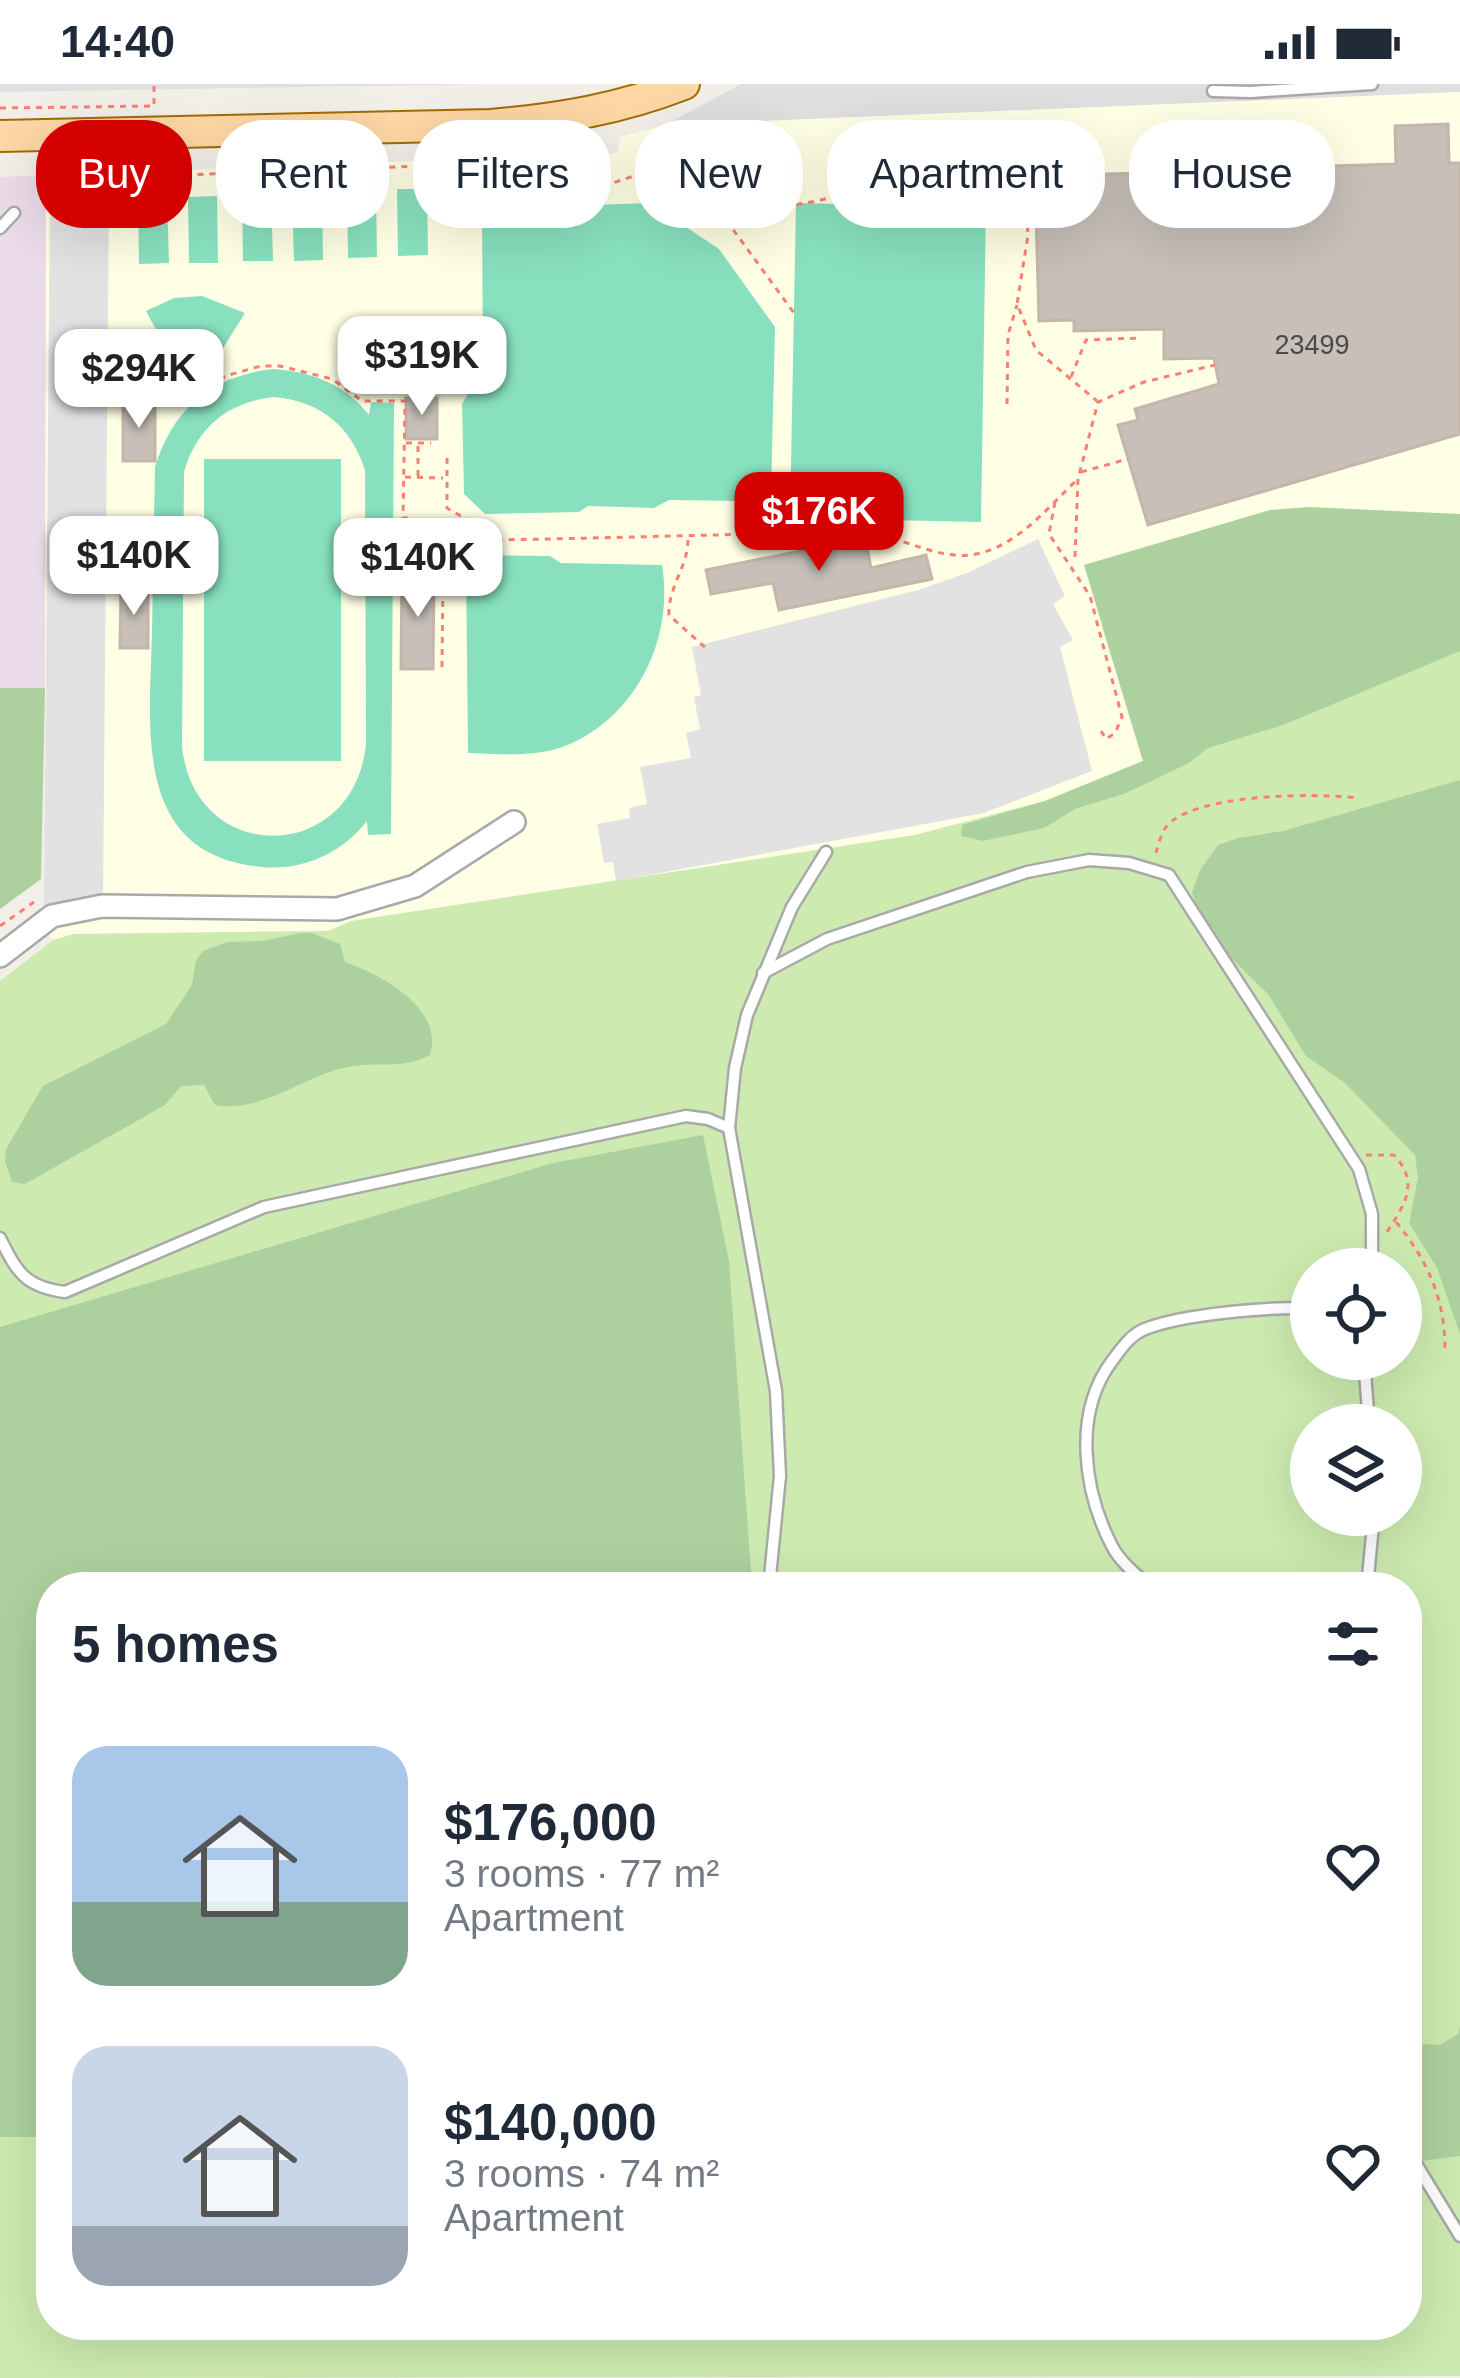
<!DOCTYPE html>
<html lang="en">
<head>
<meta charset="utf-8">
<style>
  :root { --surface:#fff; --page:#f6f6f7; --text:#1f2937; --muted:#747a83; --accent:#d40000 }
  body { margin:0; font-family:Helvetica,sans-serif; background:var(--page); color:var(--text); height:100vh; display:flex; flex-direction:column; font-size:45px; white-space:nowrap }
  * { box-sizing:border-box; margin:0 }
  p { font-size:39px; color:var(--muted) }
  .icon { flex:none; width:66px; height:66px; fill:none; stroke:currentColor; stroke-width:2; stroke-linecap:round; stroke-linejoin:round }
  .map { position:relative; flex:1; overflow:hidden }
  .drawer { position:absolute; left:36px; top:1488px; width:1386px; height:768px; display:flex; flex-direction:column; background:var(--surface); border-radius:48px; box-shadow:0 12px 48px #0002 }
  .drawer>* { flex:none }
  .banner { position:absolute; left:36px; top:36px; width:1389px; height:108px; display:flex; gap:24px }
  .buttons { position:absolute; left:1290px; top:1164px; display:grid; gap:24px }
  .buttons a { display:grid; place-items:center; width:132px; height:132px; border-radius:50%; background:var(--surface); box-shadow:0 12px 48px #0002; font-size:60px }
  .price { position:absolute; translate:-50% -102px; padding:0 27px; border-radius:24px; background:#fff; color:#222; font-size:39px; line-height:78px; filter:drop-shadow(0 3px 6px #0008) }
  .price::after { content:''; position:absolute; left:50%; top:72px; width:36px; height:27px; margin-left:-18px; background:inherit; clip-path:polygon(0 0,100% 0,50% 100%) }
  .price.current { background:var(--accent); color:#fff }
  ul { padding:0; list-style:none }
  li { display:flex; align-items:center; gap:36px; height:300px; padding:0 36px }
  li span { display:grid; place-items:center; flex:none; width:336px; height:240px; border-radius:36px; color:#555 }
  li>.icon { margin-inline-start:auto }
  span .icon { width:144px; height:144px; fill:#fffc; stroke-width:1 }
  li b { font-size:51px }
  h2 { display:flex; justify-content:space-between; align-items:center; height:144px; padding:0 36px; font-size:51px }
  .chip { padding:0 42px; border-radius:48px; background:var(--surface); box-shadow:0 12px 48px #0002; font-size:42px; line-height:108px }
  .chip.current { background:var(--accent); color:#fff }
  .status { display:flex; justify-content:space-between; align-items:center; height:84px; padding:0 60px; background:var(--surface); direction:ltr }
  .status svg { height:33px; fill:currentColor }
  .map>svg:first-child { display:block }
  .residential { fill:#e0dfdf }
  .industrial { fill:#ebdbe8 }
  .education { fill:#ffffe5 }
  .grass { fill:#cdebb0; fill-rule:evenodd }
  .forest { fill:#add19e }
  .pitch { fill:#88e0be; fill-rule:evenodd }
  .parking { fill:#e2e2e2 }
  .building { fill:#c7bfb8; stroke:#c4b6ab; stroke-width:3 }
  .lines { fill:none; stroke-linecap:round; stroke-linejoin:round }
  .service-casing { stroke:#a9a9a9; stroke-width:15 }
  .minor-casing { stroke:#a9a9a9; stroke-width:26 }
  .primary-casing { stroke:#a06b00; stroke-width:34 }
  .path { stroke:#fa8072; stroke-width:3; stroke-dasharray:6 6; stroke-linecap:butt }
  .service { stroke:#fff; stroke-width:10 }
  .minor { stroke:#fff; stroke-width:21 }
  .primary { stroke:#fcd6a4; stroke-width:30 }
  .labels { text-anchor:middle; dominant-baseline:central; stroke-width:9; stroke-linejoin:round; paint-order:stroke }
  .number-label { font-size:27px; fill:#4b4948 }
</style>
</head>
<body>
<div class="status"><b>14:40</b><svg viewBox="0 0 49 12"><path d="M0 12V9h3v3zM5 12V6h3v6zM10 12V3h3v9zM15 12V0h3v12zM26 1h20v11H26zM47 4h2v5h-2z"/></svg></div>
<div class="map">
<svg width="1460" height="2294" viewBox="0 0 1460 2294">
  <rect width="100%" height="100%" fill="#f2efe9"/>
  <!-- residential -->
  <g class="residential">
    <path d="M0,0H489L0,8Z"/>
    <path d="M741,0H1460V8L665,41Z"/>
  </g>
  <!-- industrial -->
  <path class="industrial" d="M46,91L45,604H0V93Z"/>
  <!-- education -->
  <path class="education" d="M1460,8V456L1102,543L1143,677L1045,717L915,751L351,837L328,847L74,850L53,856L45,841L46,91L618,69L620,53L665,41Z"/>
  <!-- grass -->
  <path class="grass" d="M1460,456V2292L0,2294V897L53,856L74,850L328,847L351,837L915,751L1045,717L1143,677L1102,542ZM1311,1185H1401V1275H1311ZM1311,1341H1401V1431H1311ZM51,1503H1407V2241H51Z"/>
  <!-- forest -->
  <g class="forest">
    <path d="M1309,423L1460,430V567L1283,641L1208,664L1189,679L1124,710L1077,724L1044,744L983,757L961,752L962,741L1045,717L1143,677L1084,481L1270,426Z"/>
    <path d="M0,604H45L41,795L0,825Z"/>
    <path d="M1460,696V1250L1437,1184L1409,1139L1418,1094L1415,1071L1345,999L1306,972L1268,910L1228,871L1200,831L1192,809L1200,786L1218,761L1238,754L1283,747Z"/>
    <path d="M300,849H312L340,860L345,878C382,891 444,924 430,971C404,986 376,977 348,983C305,991 261,1030 215,1021L204,1001L181,1002L165,1021L25,1100L12,1098L5,1077L6,1065L43,1002L166,940L192,901L196,876L203,867L227,858L263,857Z"/>
    <path d="M703,1051L729,1177L752,1503H51V2053H0V1243L553,1079Z"/>
    <path d="M1460,1941V2072L1407,2079V1959L1440,1961L1458,1950Z"/>
  </g>
  <!-- pitch -->
  <g class="pitch">
    <path d="M397,105H427L428,171L398,172Z"/>
    <path d="M376,106L377,173L348,174L347,107Z"/>
    <path d="M271,110L273,177H243L242,111Z"/>
    <path d="M292,110H322L323,176L294,177Z"/>
    <path d="M217,112L218,179H189L188,113Z"/>
    <path d="M138,113H167L169,179L139,180Z"/>
    <path d="M650,119L719,165L775,243L771,411L737,417L669,416L654,424L588,422L579,428L485,430L464,410L462,320L483,285L482,125Z"/>
    <path d="M796,119L986,123L981,438L790,434Z"/>
    <path d="M202,212L245,229L215,277V285H173V277L146,227L174,214Z"/>
    <path d="M274,285C312,288 345,300 369,331L371,318L394,319L391,750L368,751L367,737C342,769 303,787 262,783C131,771 150,643 152,549C153,494 154,439 155,383C173,324 213,291 274,285ZM274,313C320,317 351,342 365,386L366,660C354,781 194,783 182,662L184,388C197,343 228,318 274,313Z"/>
    <rect x="204" y="375" width="137" height="302"/>
    <path d="M475,471L550,472L561,479L662,481C674,553 638,630 570,660C538,674 502,670 468,669L466,481Z"/>
  </g>
  <!-- parking -->
  <g class="parking">
    <path d="M50,107H109L103,821H44Z"/>
    <path d="M1038,455L1065,512L1053,520L1073,556L1060,563L1092,687L984,729L616,797L613,778L604,779L597,740L630,734L629,724L647,720L640,683L691,674L686,649L700,645L694,613L701,611L692,563L918,506L967,489Z"/>
  </g>
  <!-- building -->
  <g class="building">
    <path d="M1448,40L1449,79H1460V350L1148,441L1118,341L1138,336L1135,325L1219,300L1214,274L1164,275V245L1074,247V236L1039,237L1035,92L1295,85V97L1333,96V82L1396,80L1395,42Z"/>
    <path d="M939,46L940,71L901,73L900,48Z"/>
    <rect x="406" y="314" width="31" height="41"/>
    <rect x="123" y="316" width="32" height="61"/>
    <path d="M438,442L466,443V467H438Z"/>
    <path d="M865,454L871,484L926,471L932,495L779,526L773,499L711,510L706,486Z"/>
    <path d="M402,488H434L433,585H401Z"/>
    <path d="M121,504L148,505V564H120Z"/>
  </g>
  <g class="lines">
    <defs>
      <g id="service">
        <path d="M1213,7L1251,8L1372,0"/>
        <path d="M0,144L14,129"/>
        <path d="M763,889L827,855L1027,788L1089,776L1129,779L1169,791L1359,1085L1372,1130V1185"/>
        <path d="M0,1154C17,1188 25,1203 65,1208L264,1123L686,1032L708,1035L729,1044"/>
        <path d="M1364,1275L1369,1341"/>
        <path d="M769,1503L780,1392L776,1307L729,1044L735,984L747,931L792,823L826,768"/>
        <path d="M1150,1503C1137,1491 1120,1478 1112,1462C1083,1406 1073,1329 1112,1277C1121,1265 1130,1251 1145,1245C1183,1230 1269,1223 1311,1224"/>
        <path d="M1367,1503L1374,1431"/>
        <path d="M1407,2065L1460,2152"/>
      </g>
      <path id="minor" d="M0,872L52,832L102,822L337,825L415,802L514,738"/>
      <path id="primary" d="M0,52L491,41C559,35 620,25 684,0"/>
    </defs>
    <!-- service casing -->
    <use href="#service" class="service-casing"/>
    <!-- minor casing -->
    <use href="#minor" class="minor-casing"/>
    <!-- primary casing -->
    <use href="#primary" class="primary-casing"/>
    <!-- path -->
    <g class="path">
      <path d="M0,24L154,22V0"/>
      <path d="M1023,82L1028,151L1017,220L1036,266L1097,317"/>
      <path d="M705,107L794,229"/>
      <path d="M91,127L119,126V105L133,93L422,82L490,96L594,105L634,92L679,112L714,104C725,109 736,118 748,120C799,130 866,103 914,87"/>
      <path d="M1071,293L1086,256L1141,254"/>
      <path d="M90,310L186,308L229,291L261,282H280L332,295L362,317H405L403,434H409V485L451,487"/>
      <path d="M1007,320L1008,251L1017,221"/>
      <path d="M406,359H431"/>
      <path d="M447,374V424L475,440V456C603,455 732,449 860,449C899,449 936,478 976,470C1018,462 1049,422 1078,395"/>
      <path d="M1081,388L1128,375"/>
      <path d="M418,392V359"/>
      <path d="M405,393L443,394"/>
      <path d="M1055,418L1049,450L1090,512L1122,633L1115,649L1106,655L1101,647"/>
      <path d="M688,456C688,482 668,503 669,531L708,566"/>
      <path d="M1075,473L1078,395L1098,318L1144,298L1215,281"/>
      <path d="M442,583L443,494L474,466V458"/>
      <path d="M1156,769C1158,761 1161,750 1166,743C1193,709 1317,709 1358,714"/>
      <path d="M0,842L34,818"/>
      <path d="M1366,1071H1394C1420,1099 1405,1120 1387,1148"/>
      <path d="M1396,1138C1428,1177 1445,1215 1445,1266"/>
    </g>
    <!-- service -->
    <use href="#service" class="service"/>
    <!-- minor -->
    <use href="#minor" class="minor"/>
    <!-- primary -->
    <use href="#primary" class="primary"/>
  </g>
  <g class="labels">
    <!-- number labels -->
    <g class="number-label">
      <text x="1312" y="261">23499</text>
    </g>
  </g>
</svg>
<div class="buttons">
<a><svg class="icon" aria-label="locate" viewBox="0 0 24 24"><circle cx="12" cy="12" r="6"/><path d="M12 2v4M12 18v4M2 12h4M18 12h4"/></svg></a>
<a><svg class="icon" aria-label="layers" viewBox="0 0 24 24"><path d="M12 4l9 5-9 5-9-5zM3 14l9 5 9-5"/></svg></a>
</div>
<b class="price" style="left:422px;top:334px">$319K</b>
<b class="price" style="left:139px;top:347px">$294K</b>
<b class="price current" style="left:819px;top:490px">$176K</b>
<b class="price" style="left:134px;top:534px">$140K</b>
<b class="price" style="left:418px;top:536px">$140K</b>
<div class="banner">
<a class="chip current">Buy</a>
<a class="chip">Rent</a>
<a class="chip">Filters</a>
<a class="chip">New</a>
<a class="chip">Apartment</a>
<a class="chip">House</a>
</div>
<section class="drawer">
<h2>5 homes<svg class="icon" aria-label="filters" viewBox="0 0 24 24"><path d="M4 7h16M4 17h16"/><circle cx="9" cy="7" r="2"/><circle cx="15" cy="17" r="2"/></svg></h2>
<ul>
<li><span style="background:linear-gradient(#a9c7e8 65%,#7fa58c 0)"><svg class="icon" aria-label="home" viewBox="0 0 24 24"><path d="M3 11l9-7 9 7M6 9v11h12V9"/></svg></span><div><b>$176,000</b><p>3 rooms · 77 m²</p><p>Apartment</p></div><svg class="icon" aria-label="heart" viewBox="0 0 24 24"><path d="M12 20l-8-8c-3-5 5-10 8-4 3-6 11-1 8 4z"/></svg></li>
<li><span style="background:linear-gradient(#c9d6e8 75%,#9aa5b1 0)"><svg class="icon" aria-label="home" viewBox="0 0 24 24"><path d="M3 11l9-7 9 7M6 9v11h12V9"/></svg></span><div><b>$140,000</b><p>3 rooms · 74 m²</p><p>Apartment</p></div><svg class="icon" aria-label="heart" viewBox="0 0 24 24"><path d="M12 20l-8-8c-3-5 5-10 8-4 3-6 11-1 8 4z"/></svg></li>
</ul>
</section>
</div>
</body>
</html>
